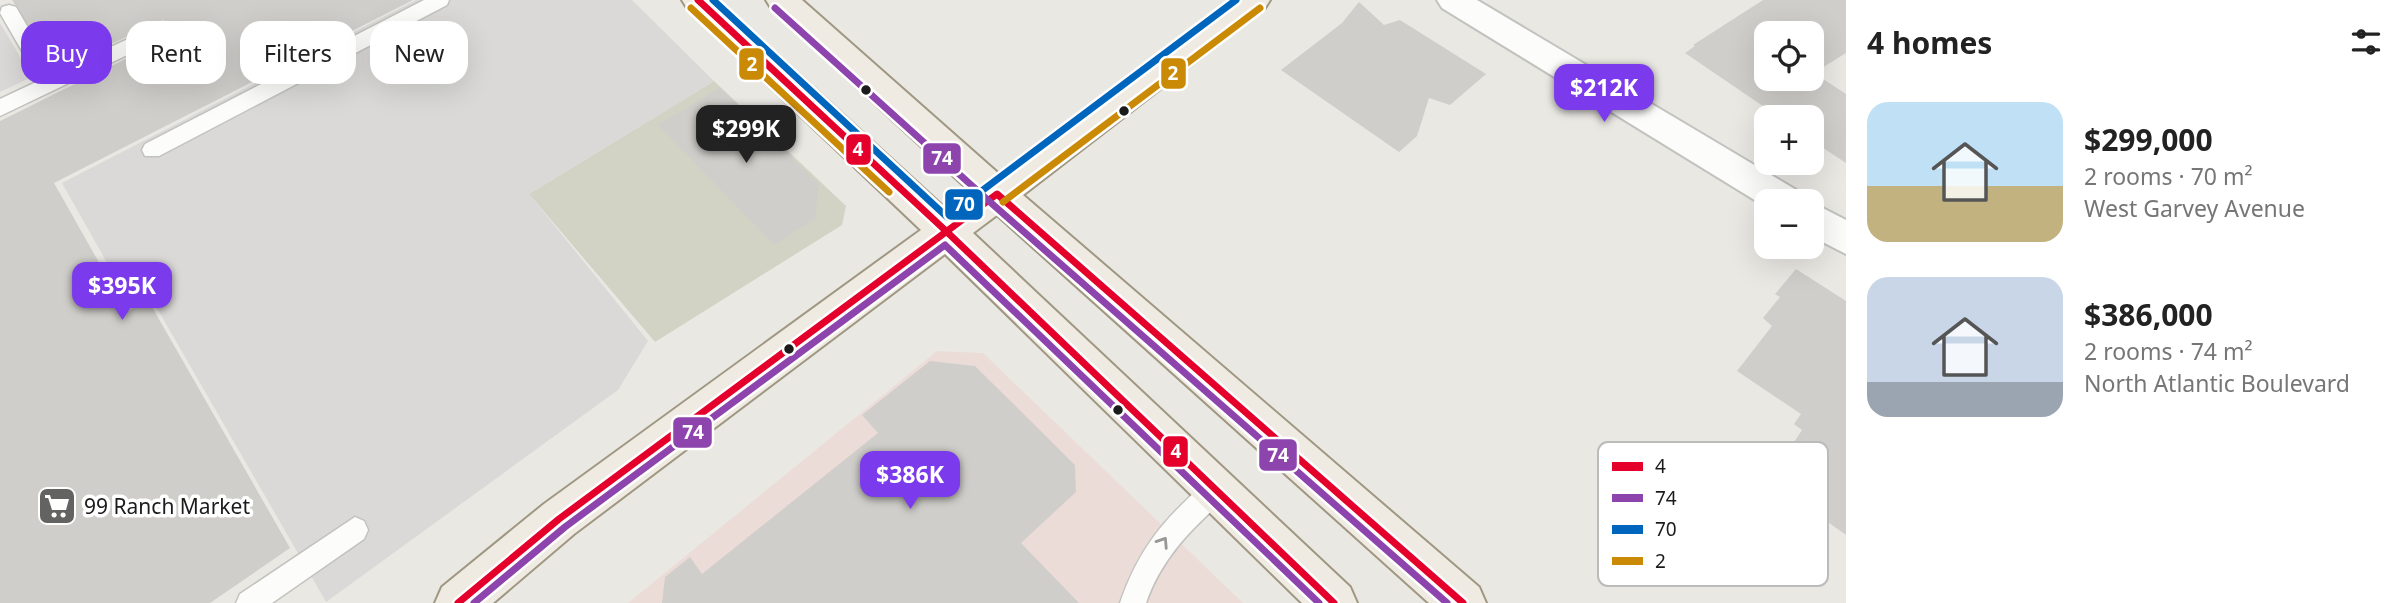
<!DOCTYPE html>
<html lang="en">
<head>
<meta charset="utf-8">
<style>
  :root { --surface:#fff; --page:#f6f6f6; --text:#222; --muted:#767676; --accent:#7c3aed }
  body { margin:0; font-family:"Noto Sans",sans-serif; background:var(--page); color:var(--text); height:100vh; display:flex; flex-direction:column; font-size:26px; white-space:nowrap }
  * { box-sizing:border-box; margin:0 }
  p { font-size:23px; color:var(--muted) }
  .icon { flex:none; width:38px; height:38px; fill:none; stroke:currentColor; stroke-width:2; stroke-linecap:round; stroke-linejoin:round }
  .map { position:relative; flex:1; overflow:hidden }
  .drawer { display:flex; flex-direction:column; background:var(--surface); width:560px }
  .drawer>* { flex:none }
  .banner { position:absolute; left:21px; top:21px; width:665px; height:63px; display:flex; gap:14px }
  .tools { position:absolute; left:1754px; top:21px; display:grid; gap:14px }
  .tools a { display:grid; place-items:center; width:70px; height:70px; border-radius:14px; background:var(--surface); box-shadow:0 7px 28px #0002; font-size:35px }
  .price { position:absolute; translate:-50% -60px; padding:0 16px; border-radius:14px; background:var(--accent); color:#fff; font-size:23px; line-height:46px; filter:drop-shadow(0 2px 4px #0008) }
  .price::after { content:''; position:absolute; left:50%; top:42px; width:21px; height:16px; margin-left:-10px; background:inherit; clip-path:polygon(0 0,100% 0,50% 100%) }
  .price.selected { background:#222; color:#fff }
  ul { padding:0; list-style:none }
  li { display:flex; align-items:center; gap:21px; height:175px; padding:0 21px }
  li span { display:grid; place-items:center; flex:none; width:196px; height:140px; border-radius:21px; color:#555 }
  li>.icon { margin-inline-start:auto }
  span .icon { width:84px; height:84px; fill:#fffc; stroke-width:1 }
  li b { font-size:30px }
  h2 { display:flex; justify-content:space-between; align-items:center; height:84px; padding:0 21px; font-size:30px }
  .tag { padding:0 24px; border-radius:21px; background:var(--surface); box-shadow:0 7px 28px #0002; font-size:24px; line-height:63px }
  .tag.selected { background:var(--accent); color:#fff }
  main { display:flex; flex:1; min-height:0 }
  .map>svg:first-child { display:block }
  .commercial { fill:#ecdcd8 }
  .construction { fill:#d2d3c5 }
  .parking { fill:#dad9d7 }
  .building { fill:#d0ceca; fill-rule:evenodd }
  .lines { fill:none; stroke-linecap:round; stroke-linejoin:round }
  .service-casing { stroke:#c2c2bf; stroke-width:3 }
  .minor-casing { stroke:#c2c2bf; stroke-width:4 }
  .primary-casing { stroke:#9f9781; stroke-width:4 }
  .service { fill:#fcfcfb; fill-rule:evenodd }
  .minor { fill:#fcfcfb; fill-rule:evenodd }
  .primary { fill:#efebe3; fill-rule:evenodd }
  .bus-1-casing { stroke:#fff; stroke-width:12 }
  .bus-2-casing { stroke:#fff; stroke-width:12 }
  .bus-3-casing { stroke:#fff; stroke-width:12 }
  .bus-4-casing { stroke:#fff; stroke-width:12 }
  .bus-1 { stroke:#e4002b; stroke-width:7 }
  .bus-2 { stroke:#8e44ad; stroke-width:7 }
  .bus-3 { stroke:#0065bd; stroke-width:7 }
  .bus-4 { stroke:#cb8a05; stroke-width:7 }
  .oneway { stroke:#979796 }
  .bus-dot { fill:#1b1b1b; stroke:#fff; stroke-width:2.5 }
  .labels { text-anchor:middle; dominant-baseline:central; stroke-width:7; stroke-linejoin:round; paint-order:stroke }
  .poi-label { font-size:21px; fill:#1b1b1b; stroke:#fff; text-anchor:start }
  .key { fill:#fff; stroke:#bbb; stroke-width:2 }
  .key-label { font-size:19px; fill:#1b1b1b }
  .line-badge { stroke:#fff; stroke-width:2.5 }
  .badge-label { font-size:19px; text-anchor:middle; font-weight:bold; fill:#fff }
</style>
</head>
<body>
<main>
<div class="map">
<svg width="1846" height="603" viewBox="0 0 1846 603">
  <rect width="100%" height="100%" fill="#eae8e3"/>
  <!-- commercial -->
  <path class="commercial" d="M937,351L983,353L1243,603H628Z"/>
  <!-- construction -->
  <path class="construction" d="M714,81L846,206L842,225L655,342L529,194Z"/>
  <!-- parking -->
  <g class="parking">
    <path d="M416,0H632L714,81L529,194L648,341L618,390L326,602L150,296L131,305L62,183Z"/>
    <path d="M0,23L32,77L0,92Z"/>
  </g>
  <!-- building -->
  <g class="building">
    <path d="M12,0H413L54,183L127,312L148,300L290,548L210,603H0V121L172,36L176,30L173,23L163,20L53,71L49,59Z"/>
    <path d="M1763,0H1846V53L1814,73L1846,94V163L1811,140V117H1779L1685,53L1695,46L1693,45ZM1766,33H1811V79H1766Z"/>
    <path d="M1359,2L1384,25L1400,20L1486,74L1450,105L1429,98L1417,136L1399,152L1281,70L1342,23Z"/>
    <path d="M720,88L819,184L815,219L774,245L658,125Z"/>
    <path d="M1796,269L1846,301V535L1773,483L1787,466L1781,462L1802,430L1794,424L1801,414L1737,371L1772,326L1763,318L1780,297L1775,294Z"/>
    <path d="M930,361L975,366L1075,465L1076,492L1021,543L1079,603H662L665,577L690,557L702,574L878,433L862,415Z"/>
  </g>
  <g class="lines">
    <defs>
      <g id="service">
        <path d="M424,0H449L447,5L159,156H145L142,150L145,144Z"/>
        <path d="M9,5L16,7L44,55L47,60L44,65H30L0,13L2,7Z"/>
        <path d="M164,22L171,24L174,29L171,34L0,116V99Z"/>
        <path d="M1216,478L1225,481L1229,490L1225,499C1191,529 1161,559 1146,603H1120C1139,548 1164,519 1207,481Z"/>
        <path d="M355,517L364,521L368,530L364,539L272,603H236L240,594Z"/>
      </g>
      <g id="minor">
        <path d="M1437,0H1477L1798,191L1803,201H1766V207L1442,8Z"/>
        <path d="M1811,202L1846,220V254L1811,236Z"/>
      </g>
      <path id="primary" d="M682,0H718L948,211L972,193L771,8L766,0H802L999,174L1233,0H1270L1265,8L1023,195L1479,587L1486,603H1429L997,215L973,233L1350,587L1357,603H1302L945,254L574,534L493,603H435L442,587L544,504L921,230L687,8Z"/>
    </defs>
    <!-- service casing -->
    <use href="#service" class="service-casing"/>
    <!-- minor casing -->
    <use href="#minor" class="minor-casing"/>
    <!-- primary casing -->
    <use href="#primary" class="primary-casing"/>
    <!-- service -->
    <use href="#service" class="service"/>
    <!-- minor -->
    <use href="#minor" class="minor"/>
    <!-- primary -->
    <use href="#primary" class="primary"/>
    <defs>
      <g id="bus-1">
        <path d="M698,0L946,231L1334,603"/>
        <path d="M458,603L559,519L997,194L1463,603"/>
      </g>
      <g id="bus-2">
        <path d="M775,8L990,202L1447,603"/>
        <path d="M474,603L565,527L945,245L1319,603"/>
      </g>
      <path id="bus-3" d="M713,0L947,217L1236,0"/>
      <g id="bus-4">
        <path d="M691,8L889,192"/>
        <path d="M1003,202L1260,8"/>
      </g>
    </defs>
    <!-- bus-1 casing -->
    <use href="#bus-1" class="bus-1-casing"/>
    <!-- bus-2 casing -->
    <use href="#bus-2" class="bus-2-casing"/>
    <!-- bus-3 casing -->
    <use href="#bus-3" class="bus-3-casing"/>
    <!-- bus-4 casing -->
    <use href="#bus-4" class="bus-4-casing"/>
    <!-- bus-1 -->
    <use href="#bus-1" class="bus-1"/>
    <!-- bus-2 -->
    <use href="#bus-2" class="bus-2"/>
    <!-- bus-3 -->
    <use href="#bus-3" class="bus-3"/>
    <!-- bus-4 -->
    <use href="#bus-4" class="bus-4"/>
  </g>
  <!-- one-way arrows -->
  <defs><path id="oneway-chevron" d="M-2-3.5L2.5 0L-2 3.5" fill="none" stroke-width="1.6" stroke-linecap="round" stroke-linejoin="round" transform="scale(1.75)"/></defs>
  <use class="oneway" href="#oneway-chevron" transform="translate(1163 542) rotate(-57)"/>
  <!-- icons -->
  <defs>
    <symbol id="supermarket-square" viewBox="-11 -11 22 22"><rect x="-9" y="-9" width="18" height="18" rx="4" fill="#636361" stroke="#fff"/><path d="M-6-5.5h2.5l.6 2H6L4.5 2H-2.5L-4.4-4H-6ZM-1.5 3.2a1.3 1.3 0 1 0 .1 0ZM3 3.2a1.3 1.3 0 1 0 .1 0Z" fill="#fff"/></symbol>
  </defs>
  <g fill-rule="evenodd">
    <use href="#supermarket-square" x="35" y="484" width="44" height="44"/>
  </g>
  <!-- markers -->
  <g class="bus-dot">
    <circle cx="866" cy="90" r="6"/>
    <circle cx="1124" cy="111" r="6"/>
    <circle cx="789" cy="349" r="6"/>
    <circle cx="1118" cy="410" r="6"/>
  </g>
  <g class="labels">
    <!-- poi labels -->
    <g class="poi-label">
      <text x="84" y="506">99 Ranch Market</text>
    </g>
  </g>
  <!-- legend -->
  <rect x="1598" y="442" width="230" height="144" rx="10" class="key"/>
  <rect x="1612" y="462" width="31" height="9" fill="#e4002b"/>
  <rect x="1612" y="494" width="31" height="8" fill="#8e44ad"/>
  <rect x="1612" y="525" width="31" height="9" fill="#0065bd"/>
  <rect x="1612" y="557" width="31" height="8" fill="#cb8a05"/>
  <g class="key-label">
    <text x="1655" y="473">4</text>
    <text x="1655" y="505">74</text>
    <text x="1655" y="536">70</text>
    <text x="1655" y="568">2</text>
  </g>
  <g class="line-badge">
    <rect x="738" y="47" width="27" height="34" rx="7" fill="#cb8a05"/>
    <rect x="1160" y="57" width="27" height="33" rx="7" fill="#cb8a05"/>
    <rect x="845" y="133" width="27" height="33" rx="7" fill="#e4002b"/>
    <rect x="922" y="142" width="40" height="33" rx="7" fill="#8e44ad"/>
    <rect x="944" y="188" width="40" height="33" rx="7" fill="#0065bd"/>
    <rect x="672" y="416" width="41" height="33" rx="7" fill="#8e44ad"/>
    <rect x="1162" y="435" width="27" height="33" rx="7" fill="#e4002b"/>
    <rect x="1258" y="438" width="40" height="34" rx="7" fill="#8e44ad"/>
  </g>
  <g class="badge-label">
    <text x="752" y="71">2</text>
    <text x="1173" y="80">2</text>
    <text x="858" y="156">4</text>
    <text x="942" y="165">74</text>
    <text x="964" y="211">70</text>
    <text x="693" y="439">74</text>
    <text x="1176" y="458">4</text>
    <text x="1278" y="462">74</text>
  </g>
</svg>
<div class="tools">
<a><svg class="icon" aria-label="locate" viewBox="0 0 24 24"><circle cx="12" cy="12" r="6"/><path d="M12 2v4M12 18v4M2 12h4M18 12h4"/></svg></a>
<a>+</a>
<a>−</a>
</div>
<b class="price" style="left:1604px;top:124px">$212K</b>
<b class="price selected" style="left:746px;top:165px">$299K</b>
<b class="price" style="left:122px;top:322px">$395K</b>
<b class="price" style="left:910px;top:511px">$386K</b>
<div class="banner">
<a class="tag selected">Buy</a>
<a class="tag">Rent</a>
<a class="tag">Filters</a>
<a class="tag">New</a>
</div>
</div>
<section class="drawer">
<h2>4 homes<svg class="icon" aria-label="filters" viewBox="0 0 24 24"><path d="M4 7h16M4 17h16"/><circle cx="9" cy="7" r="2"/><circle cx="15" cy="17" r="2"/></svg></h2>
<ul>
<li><span style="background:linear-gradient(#bfe0f5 60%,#c2b280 0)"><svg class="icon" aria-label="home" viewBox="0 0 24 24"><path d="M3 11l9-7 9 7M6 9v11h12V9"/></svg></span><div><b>$299,000</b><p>2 rooms · 70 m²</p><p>West Garvey Avenue</p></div></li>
<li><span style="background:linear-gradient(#c9d6e8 75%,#9aa5b1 0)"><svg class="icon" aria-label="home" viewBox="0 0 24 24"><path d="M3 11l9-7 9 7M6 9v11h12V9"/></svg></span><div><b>$386,000</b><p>2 rooms · 74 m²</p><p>North Atlantic Boulevard</p></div></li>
</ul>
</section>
</main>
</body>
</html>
